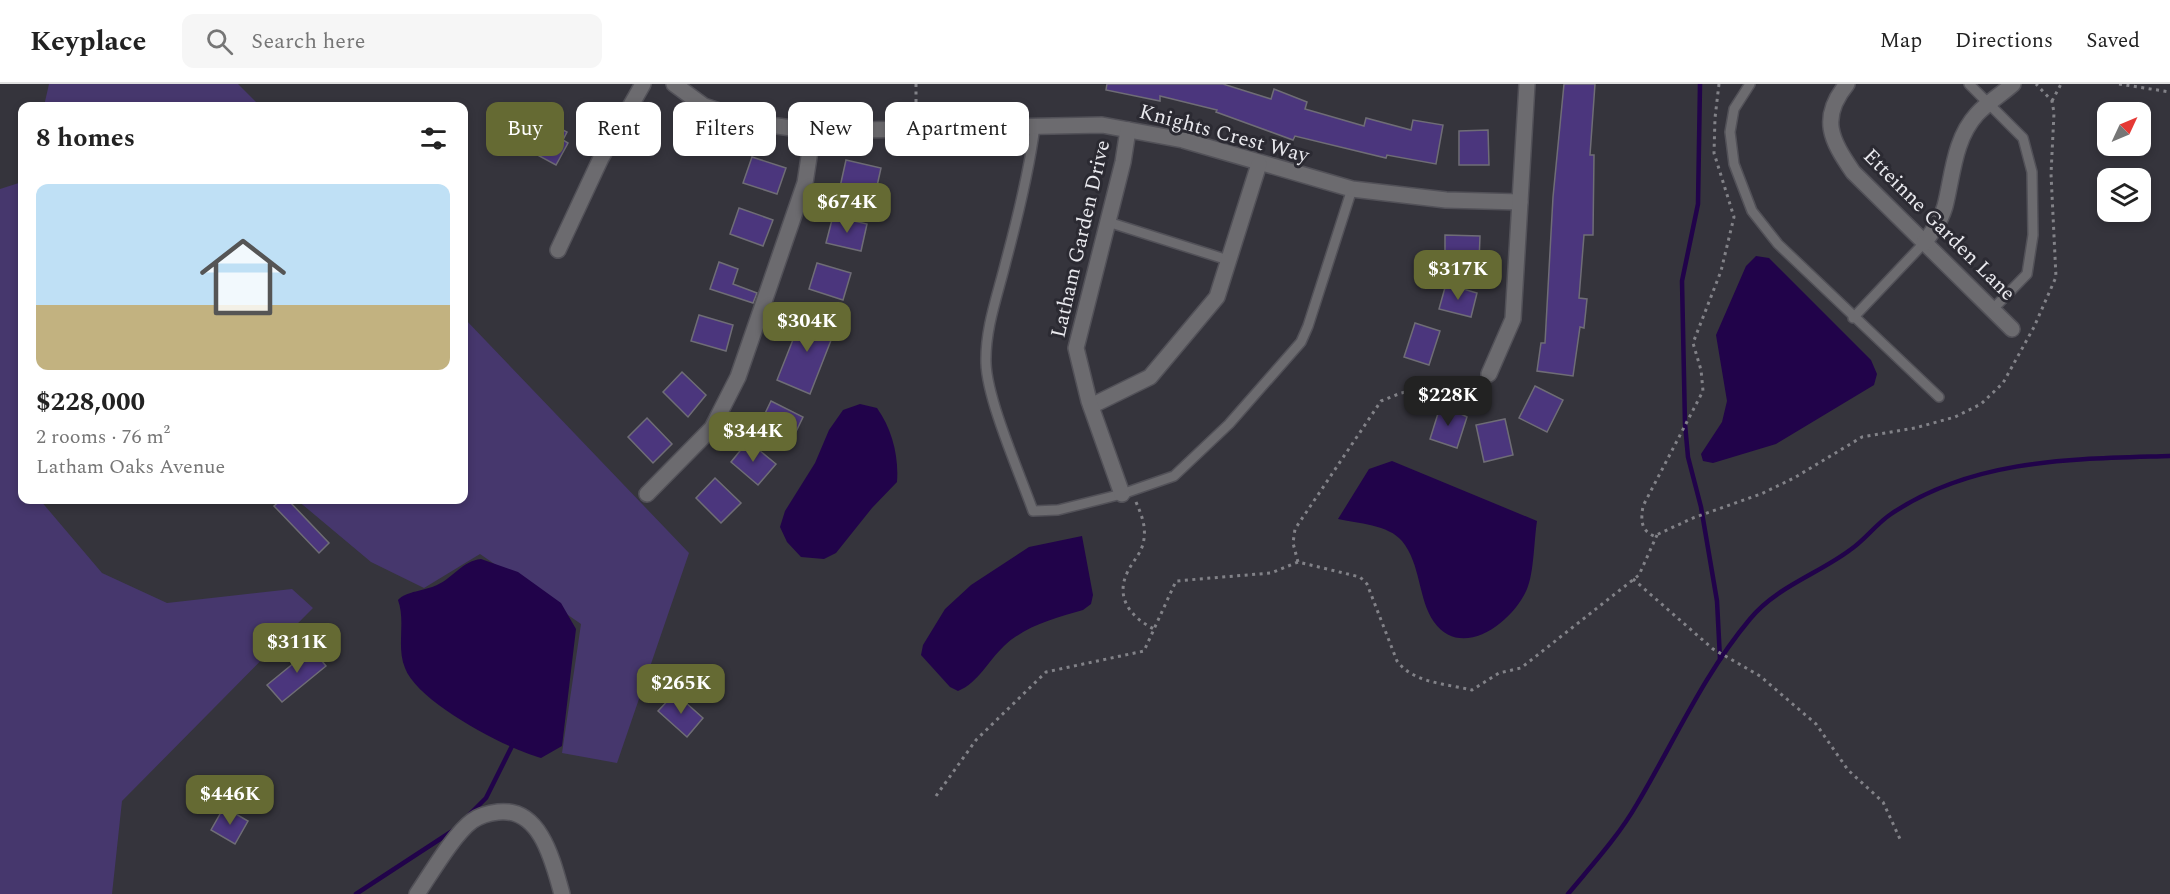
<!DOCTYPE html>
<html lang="en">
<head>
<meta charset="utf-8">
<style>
  :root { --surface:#fff; --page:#f6f6f6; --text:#222; --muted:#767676; --line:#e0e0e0; --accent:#656a33 }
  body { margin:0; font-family:Spectral,serif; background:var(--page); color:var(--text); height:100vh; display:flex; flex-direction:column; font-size:22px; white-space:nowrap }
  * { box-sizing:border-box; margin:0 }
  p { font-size:20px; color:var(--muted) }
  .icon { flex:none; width:33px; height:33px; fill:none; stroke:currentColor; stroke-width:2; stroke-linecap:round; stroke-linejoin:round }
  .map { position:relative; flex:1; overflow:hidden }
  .panel { position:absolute; left:18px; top:18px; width:450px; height:402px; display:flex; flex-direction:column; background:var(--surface); border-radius:12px; box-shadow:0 3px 9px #0003 }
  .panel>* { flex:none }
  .guide { position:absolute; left:486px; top:18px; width:570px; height:54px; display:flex; gap:12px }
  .needle { width:39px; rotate:46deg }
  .controls { position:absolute; left:2097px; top:18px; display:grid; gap:12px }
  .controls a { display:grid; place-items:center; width:54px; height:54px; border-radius:12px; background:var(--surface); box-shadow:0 3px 9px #0003; font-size:30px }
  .price { position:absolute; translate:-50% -51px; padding:0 14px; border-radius:12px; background:var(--accent); color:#fff; font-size:20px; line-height:39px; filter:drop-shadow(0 2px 3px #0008) }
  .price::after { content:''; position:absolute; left:50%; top:36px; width:18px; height:14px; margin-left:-9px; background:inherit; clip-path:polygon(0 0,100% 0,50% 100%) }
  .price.active { background:#222; color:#fff }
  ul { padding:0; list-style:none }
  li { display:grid; align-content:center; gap:12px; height:318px; padding:0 18px }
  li+li { border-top:2px solid var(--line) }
  li span { display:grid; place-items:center; height:186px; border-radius:12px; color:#555 }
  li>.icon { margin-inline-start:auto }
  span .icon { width:108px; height:108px; fill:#fffc; stroke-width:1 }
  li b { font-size:26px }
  h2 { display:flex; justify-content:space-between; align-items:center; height:72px; padding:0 18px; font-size:26px }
  .tag { padding:0 21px; border-radius:12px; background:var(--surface); box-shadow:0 3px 9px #0003; font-size:21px; line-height:54px }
  .tag.active { background:var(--accent); color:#fff }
  header { display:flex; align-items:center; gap:36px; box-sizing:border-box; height:84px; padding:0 30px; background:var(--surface); border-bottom:2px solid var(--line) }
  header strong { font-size:28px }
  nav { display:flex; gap:33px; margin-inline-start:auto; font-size:21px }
  .search { width:420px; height:54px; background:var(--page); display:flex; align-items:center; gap:15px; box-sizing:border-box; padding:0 21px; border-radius:12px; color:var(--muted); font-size:22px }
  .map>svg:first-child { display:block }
  .green { fill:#46376d }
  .water { fill:#21034a }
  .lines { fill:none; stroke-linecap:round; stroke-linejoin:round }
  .stream { stroke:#21034a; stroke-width:4.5 }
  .building { fill:#4b367d; stroke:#6f6d76; stroke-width:1.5 }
  .service-casing { stroke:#525158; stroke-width:12 }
  .minor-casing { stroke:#525158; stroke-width:18 }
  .path { stroke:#828288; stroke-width:3; stroke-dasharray:3 4.5; stroke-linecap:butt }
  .service { stroke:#6c6b6f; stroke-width:9 }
  .minor { stroke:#6c6b6f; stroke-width:15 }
  .labels { text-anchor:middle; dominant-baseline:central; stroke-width:6; stroke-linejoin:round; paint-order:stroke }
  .street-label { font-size:21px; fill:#e9e9ee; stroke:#2b2a32 }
</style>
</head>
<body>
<header>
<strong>Keyplace</strong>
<div class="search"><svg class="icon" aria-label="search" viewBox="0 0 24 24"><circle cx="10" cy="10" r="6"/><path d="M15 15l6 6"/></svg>Search here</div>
<nav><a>Map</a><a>Directions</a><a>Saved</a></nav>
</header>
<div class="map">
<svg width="2170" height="810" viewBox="0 0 2170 810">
  <rect width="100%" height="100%" fill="#35343c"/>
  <!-- green -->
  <g class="green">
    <path d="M49,0H238L260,22H44Z"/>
    <path d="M22,98V416H40L102,489L167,519L292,505L313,524L122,717L112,810H0V105Z"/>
    <path d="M464,234L689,469L617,679L562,669L581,540L480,470L424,504L371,478L297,416H464Z"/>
  </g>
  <!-- water -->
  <g class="water">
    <path d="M1756,172L1769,174L1871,276L1877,290L1874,301L1776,360L1713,379L1703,377L1701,370L1722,338L1727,317L1716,251L1746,182Z"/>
    <path d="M860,320L877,324C892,345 899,372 897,398L872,424L836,469L824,475L801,473L787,458L780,443L785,427L815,379L829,346L843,326Z"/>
    <path d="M1392,377L1537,437C1534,456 1534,489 1527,505C1513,538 1462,577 1434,538C1418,515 1421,480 1402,457C1389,441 1357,439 1338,435L1369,385Z"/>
    <path d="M1082,452L1093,511L1091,520L1083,526C1055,534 1025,542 1004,562C988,577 978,599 958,607L950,603L921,571L923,561L945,525L971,501L1029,463Z"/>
    <path d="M481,475L518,488L561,519L576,545L562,662L541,674C507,665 417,618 405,584C396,562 406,538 398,516C406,507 425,507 437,501C453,494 462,477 481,475Z"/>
  </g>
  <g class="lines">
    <!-- stream -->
    <g class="stream">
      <path d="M1700,0L1698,120L1682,197L1685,340L1688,373L1701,423L1717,517L1720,575"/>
      <path d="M469,731L486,714L513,660"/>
      <path d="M356,810L457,744"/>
      <path d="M1568,810C1592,781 1618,753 1637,720C1674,658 1703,591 1750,535C1776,503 1818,490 1850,466C1865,456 1876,440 1891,430C1974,374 2074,375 2170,372"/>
    </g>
  </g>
  <!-- building -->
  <g class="building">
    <path d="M1107,0H1223L1271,15L1274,5L1307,18L1305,25L1364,42L1366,34L1411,46L1413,36L1443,41L1436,80L1387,71L1386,74L1295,52L1293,56L1216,28L1217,26L1160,12V17L1106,6Z"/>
    <path d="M1564,0H1595L1590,71H1594L1593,151H1584L1579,214L1587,215L1584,244L1580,243L1573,292L1537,287L1541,259H1545L1553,113Z"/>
    <path d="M546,37L567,48L563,56L568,59L556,81L530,67Z"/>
    <path d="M1488,46L1489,81H1459V47Z"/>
    <path d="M752,73L786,84L777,110L743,99Z"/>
    <path d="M846,76L881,84L875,111L840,103Z"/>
    <path d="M739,124L773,136L763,162L730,150Z"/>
    <path d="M833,132L867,140L861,167L826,159Z"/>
    <path d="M1445,151L1480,152L1479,179L1445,177Z"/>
    <path d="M719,178L738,185L733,200L757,209L753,219L710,205Z"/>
    <path d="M817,179L851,189L843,216L809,205Z"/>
    <path d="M1446,200L1477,209L1471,233L1439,225Z"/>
    <path d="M804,228L837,241L810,310L777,296Z"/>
    <path d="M699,231L733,241L726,267L691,257Z"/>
    <path d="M1415,239L1440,247L1429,281L1404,273Z"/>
    <path d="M682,288L706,311L688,333L663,308Z"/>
    <path d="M1535,302L1563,316L1547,348L1519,334Z"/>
    <path d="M771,317L803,333L791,358L759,342Z"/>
    <path d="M1441,320L1467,333L1457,364L1430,355Z"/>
    <path d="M647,334L672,360L653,379L628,353Z"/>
    <path d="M1505,335L1513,371L1484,378L1476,341Z"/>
    <path d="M748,357L776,380L758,401L731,378Z"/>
    <path d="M715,394L741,419L721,439L696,414Z"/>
    <path d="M281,416H288L329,459L319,469L274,422Z"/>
    <path d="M308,560L326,582L282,618L267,601L300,574L296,570Z"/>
    <path d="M675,609L703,634L687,653L658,627Z"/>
    <path d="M224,723L248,737L235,760L211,746Z"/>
  </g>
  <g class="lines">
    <defs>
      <g id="service">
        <path d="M1750,0L1734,25L1730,48L1734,80L1752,127L1778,160L1939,313"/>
        <path d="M1969,0L2023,54L2032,88L2033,151L2027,190L1992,226"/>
        <path d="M1035,42C1029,88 1018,132 1006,177C998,210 985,244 986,279C987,316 1020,390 1033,427L1058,426L1122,410L1174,392L1229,340L1301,258L1308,242L1352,105"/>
        <path d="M1108,138L1228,176"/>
        <path d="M1853,234L1924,159"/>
      </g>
      <g id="minor">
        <path d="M674,0L704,22L756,39L813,47L1102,41L1183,56L1352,105L1446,116L1520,118"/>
        <path d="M1847,0C1819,34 1831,56 1853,88L2012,245"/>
        <path d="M1924,159C1934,146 1943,133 1946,118C1953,88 1955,54 1977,30C1987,19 2002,10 2013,0"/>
        <path d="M558,166L601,74L643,0"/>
        <path d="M1489,290L1513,235L1527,0"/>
        <path d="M1091,322L1150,293L1217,213L1259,80"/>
        <path d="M647,410L712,344L738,293L805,99L813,47"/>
        <path d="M1122,410L1089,317L1076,264L1123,78L1128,46"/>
        <path d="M417,810C430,791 454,750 472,737C479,732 489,729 498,728C541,723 553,778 562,810"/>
      </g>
    </defs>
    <!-- service casing -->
    <use href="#service" class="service-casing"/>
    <!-- minor casing -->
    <use href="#minor" class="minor-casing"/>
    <!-- path -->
    <g class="path">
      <path d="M916,0V27"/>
      <path d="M1719,0L1715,34L1714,69L1734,133L1721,187L1693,259L1701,286L1703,307L1643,422C1641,435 1640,446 1654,452L1693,434L1761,410L1794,394L1862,353L1915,344L1955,333L1981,320L2003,299L2034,243L2056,193L2051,90L2054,29L2052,17L2036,0"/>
      <path d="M2119,0L2170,8"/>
      <path d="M2052,17L2061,0"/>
      <path d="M1136,418C1142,432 1147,444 1143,460C1140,471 1132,478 1127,489C1115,515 1132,534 1154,545"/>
      <path d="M1298,478L1293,459L1295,445L1381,317L1401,309L1458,298"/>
      <path d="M1633,495L1713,565L1760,592L1816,640L1848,686L1883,718L1900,755"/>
      <path d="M936,712L976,656L1046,588L1144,567L1176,497L1271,489L1298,478L1360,493L1367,500L1397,577C1413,599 1447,600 1472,606L1499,589L1521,584L1639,491L1657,451"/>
    </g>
    <!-- service -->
    <use href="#service" class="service"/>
    <!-- minor -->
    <use href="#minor" class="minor"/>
  </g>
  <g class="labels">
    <!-- street labels -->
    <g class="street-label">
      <text transform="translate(1224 50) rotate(15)">Knights Crest Way</text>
      <text transform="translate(1939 141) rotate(45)">Etteinne Garden Lane</text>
      <text transform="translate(1081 155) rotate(-77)">Latham Garden Drive</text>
    </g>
  </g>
</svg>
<div class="controls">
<a><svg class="needle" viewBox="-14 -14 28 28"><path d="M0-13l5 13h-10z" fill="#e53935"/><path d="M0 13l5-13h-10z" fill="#767676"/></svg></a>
<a><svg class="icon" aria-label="layers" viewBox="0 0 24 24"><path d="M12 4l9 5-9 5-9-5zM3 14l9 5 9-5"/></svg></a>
</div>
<b class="price" style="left:847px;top:150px">$674K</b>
<b class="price" style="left:1458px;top:217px">$317K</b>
<b class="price" style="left:807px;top:269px">$304K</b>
<b class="price active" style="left:1448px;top:343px">$228K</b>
<b class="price" style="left:753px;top:379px">$344K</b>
<b class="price" style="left:297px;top:590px">$311K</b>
<b class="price" style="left:681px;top:631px">$265K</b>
<b class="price" style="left:230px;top:742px">$446K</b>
<div class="guide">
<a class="tag active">Buy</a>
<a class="tag">Rent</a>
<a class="tag">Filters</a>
<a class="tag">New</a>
<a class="tag">Apartment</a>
</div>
<section class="panel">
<h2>8 homes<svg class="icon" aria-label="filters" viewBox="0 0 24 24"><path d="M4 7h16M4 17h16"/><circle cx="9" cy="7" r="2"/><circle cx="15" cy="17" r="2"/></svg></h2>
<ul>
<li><span style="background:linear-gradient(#bfe0f5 65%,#c2b280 0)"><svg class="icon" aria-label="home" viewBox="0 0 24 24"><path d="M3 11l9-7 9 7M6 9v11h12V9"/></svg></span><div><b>$228,000</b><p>2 rooms · 76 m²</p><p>Latham Oaks Avenue</p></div></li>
</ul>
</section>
</div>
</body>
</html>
